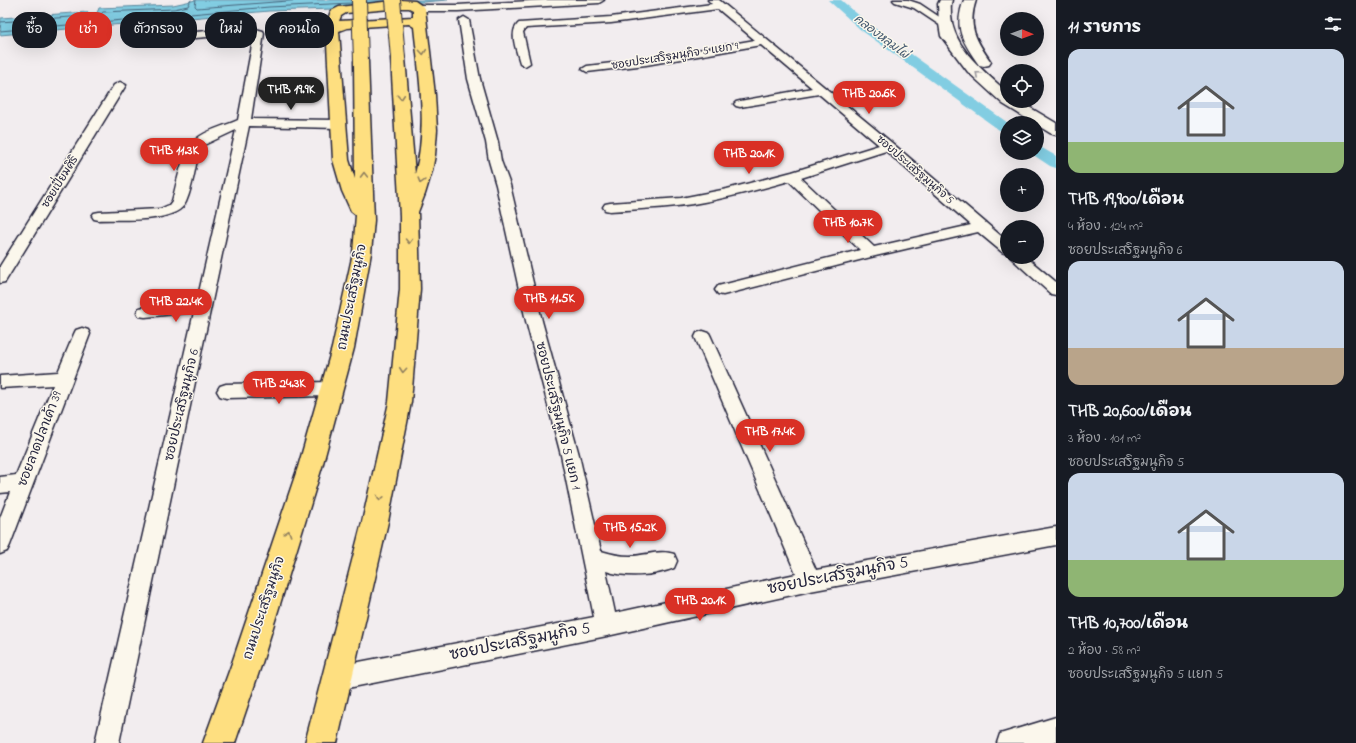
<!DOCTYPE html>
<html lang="th">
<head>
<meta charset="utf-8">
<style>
  :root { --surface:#171b24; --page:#20242c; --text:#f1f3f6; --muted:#9ea1a6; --accent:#d93025 }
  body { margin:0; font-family:"Indie Flower","Playpen Sans Thai",sans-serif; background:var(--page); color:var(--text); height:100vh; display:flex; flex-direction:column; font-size:15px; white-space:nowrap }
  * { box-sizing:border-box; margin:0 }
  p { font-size:13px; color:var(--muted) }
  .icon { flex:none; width:22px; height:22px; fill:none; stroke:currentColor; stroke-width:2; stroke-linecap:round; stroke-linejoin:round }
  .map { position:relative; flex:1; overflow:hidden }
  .sheet { display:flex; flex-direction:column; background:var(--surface); width:300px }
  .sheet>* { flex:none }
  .banner { position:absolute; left:12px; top:12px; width:380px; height:36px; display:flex; gap:8px }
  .needle { width:26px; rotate:91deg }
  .tools { position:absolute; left:1000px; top:12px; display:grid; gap:8px }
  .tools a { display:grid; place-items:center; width:44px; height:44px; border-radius:50%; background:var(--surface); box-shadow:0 4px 16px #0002; font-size:20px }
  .price { position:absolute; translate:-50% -34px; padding:0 9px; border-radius:14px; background:var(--accent); color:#fff; font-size:13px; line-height:26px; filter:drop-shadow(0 1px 2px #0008) }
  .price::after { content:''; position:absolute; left:50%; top:24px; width:12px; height:9px; margin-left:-6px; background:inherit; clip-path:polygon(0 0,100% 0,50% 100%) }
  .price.selected { background:#222; color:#fff }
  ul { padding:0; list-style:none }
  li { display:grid; align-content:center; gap:8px; height:212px; padding:0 12px }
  li span { display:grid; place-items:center; height:124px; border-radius:12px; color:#555 }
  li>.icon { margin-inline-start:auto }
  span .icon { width:72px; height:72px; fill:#fffc; stroke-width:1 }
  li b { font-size:17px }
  h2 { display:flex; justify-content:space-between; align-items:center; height:48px; padding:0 12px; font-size:17px }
  .pill { padding:0 14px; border-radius:16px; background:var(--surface); box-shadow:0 4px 16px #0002; font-size:14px; line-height:36px }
  .pill.selected { background:var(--accent); color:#fff }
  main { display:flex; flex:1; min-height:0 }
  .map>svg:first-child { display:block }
  .water { fill:#82cde2; stroke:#5c899f }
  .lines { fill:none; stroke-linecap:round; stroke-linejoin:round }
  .shore { stroke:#48667e; stroke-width:1 }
  .canal { fill:#82cde2; fill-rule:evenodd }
  .minor-casing { stroke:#22223b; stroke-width:3 }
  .secondary-casing { stroke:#22223b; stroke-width:3 }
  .primary-casing { stroke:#22223b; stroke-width:3 }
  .minor { fill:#fbf7ec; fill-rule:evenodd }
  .secondary { fill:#fbf7ec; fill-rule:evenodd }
  .primary { fill:#fedf80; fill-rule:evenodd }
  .primary-bridge-casing { stroke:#22223b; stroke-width:16; stroke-linecap:butt }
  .primary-bridge { stroke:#fedf80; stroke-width:14 }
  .oneway { stroke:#90805e }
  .oneway2 { stroke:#99979c }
  .labels { text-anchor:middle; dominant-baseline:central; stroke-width:3; stroke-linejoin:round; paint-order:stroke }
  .far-street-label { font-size:11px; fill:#22223b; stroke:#fbf7ec }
  .far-water-label { font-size:12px; font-style:italic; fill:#3f556d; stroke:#fbf7ec }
  .street-label { font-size:13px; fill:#22223b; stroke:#fbf7ec }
  .near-street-label { font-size:16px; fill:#22223b; stroke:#fbf7ec }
</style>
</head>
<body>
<main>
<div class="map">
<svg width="1056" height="743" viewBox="0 0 1056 743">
  <rect width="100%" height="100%" fill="#f2edef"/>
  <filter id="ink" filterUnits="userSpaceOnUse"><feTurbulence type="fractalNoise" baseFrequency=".025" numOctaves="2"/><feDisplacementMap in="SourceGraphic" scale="8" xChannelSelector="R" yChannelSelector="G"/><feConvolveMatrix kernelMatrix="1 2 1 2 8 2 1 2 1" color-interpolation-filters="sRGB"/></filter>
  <g filter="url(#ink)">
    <!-- water -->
    <path class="water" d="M196,0H448L333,9L269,11L0,35L1,18L88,12V13H97L99,8L173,5Z"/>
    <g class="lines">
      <!-- shore -->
      <g class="shore">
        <path d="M196,0L195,6L197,8L301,0"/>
        <path d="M0,22L85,16L97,17L103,12L174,9L188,6L191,0"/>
        <path d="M0,31L269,7L351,3"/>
      </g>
      <!-- canal -->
      <g class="canal">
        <path d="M828,0H841L869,24L1008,123H1007V133L1002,132L861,30Z"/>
        <path d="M1037,146L1042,148L1056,156V168L1050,166L1032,154L1031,153H1037Z"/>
      </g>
      <defs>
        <g id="minor">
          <path d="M548,0H604L599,3L458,11H419L414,8L419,5H458Z"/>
          <path d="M708,0H719L892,143L1007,241V254L1002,252L978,232L871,257L723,295L718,294L715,290L718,286L860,250L789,181C757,190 725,199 693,204C666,208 638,209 610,211L605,210L603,207L605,204L610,203L681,198L727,189L792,172L879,145L819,94L740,107L736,106L734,104L736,102L740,101L812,88L761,45L646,65L587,72L582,69L587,66L646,59L755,40L718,9L611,23L526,28L523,32L530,63L525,66L520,63C517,51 508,32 519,23L611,17L712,4ZM886,151L971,225L874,247L801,178Z"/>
          <path d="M893,0H908L920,4L950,24L949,26H941L914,8L895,2Z"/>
          <path d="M464,17L469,20L480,79L498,142L501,161L510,185L542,321L579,455L601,551C611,554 620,556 630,556C645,556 660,549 674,554L677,561L674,568C654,576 627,578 606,571L615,613L796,574L695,337L697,333L703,331L709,333L711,337L816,570L1056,527V545L810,591L607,636L338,690L330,686L326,678L330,670L338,666L594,617L561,455L526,321L496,185L489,161L486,142L468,79L459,20Z"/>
          <path d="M242,28H252L263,31L264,33L251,119L338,120L342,121L344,124L342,127L338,128L249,126L119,743H95L194,312L145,317L139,316L137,312L139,308L145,307L197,301L236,130L204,145L199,151C195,167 193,186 186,202C176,224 120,219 99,220L94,219L92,216L94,213L99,212L160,209L169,205L172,201C177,184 182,151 195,140C206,130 225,126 238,120L254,35L242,34L172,40L167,37L172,34Z"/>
          <path d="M120,82L126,85L5,282L0,283V266L114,85Z"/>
          <path d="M1010,257H1026L1056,282V295L1051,294Z"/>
          <path d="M82,328L88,330L90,334L10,545L7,551L0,554V518L10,492L0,493V477L16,475L53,385L0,388V376L58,372L74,334L76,330Z"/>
          <path d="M331,382L337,384L340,389L337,394L331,396L226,398L220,396L217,391L220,386L226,384Z"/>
          <path d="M1056,717V741L1050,743H997L1000,734Z"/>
        </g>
        <g id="secondary">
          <path d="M940,0H952C950,5 951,10 951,15C953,48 984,71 1007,92V101H1019L1056,123V135L1050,133L1037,125V123H1034L1003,104L968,72L941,36L939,24L938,4Z"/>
          <path d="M964,0H976C967,27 976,40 991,62L989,65L984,66L979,65C963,42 953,28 964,0Z"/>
        </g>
        <path id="primary" d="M401,0L415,1L425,8L435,95L437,130L435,155L432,171L425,194L418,212L420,289L411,402L388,522L337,743H305L362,522L389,402L400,289V216L391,58L393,55L398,54L403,55L405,58L415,174C428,127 419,75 414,27L409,24L347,28L339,31L349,160L355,179L354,61L356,58L361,57L366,58L368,61L374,220L371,253L354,348L322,467L262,663L235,743H203L232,663L298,467L332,348L353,253L356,215L351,211L342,191L333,160L326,25L331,11L339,7ZM401,8H409L413,10V17L339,21L341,16L346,13Z"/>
      </defs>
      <!-- minor casing -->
      <use href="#minor" class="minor-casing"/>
      <!-- secondary casing -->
      <use href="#secondary" class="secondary-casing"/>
      <!-- primary casing -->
      <use href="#primary" class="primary-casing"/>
      <!-- minor -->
      <use href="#minor" class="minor"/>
      <!-- secondary -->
      <use href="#secondary" class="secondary"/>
      <!-- primary -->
      <use href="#primary" class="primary"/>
      <defs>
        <g id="primary-bridge">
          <path d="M359,0L361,61"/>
          <path d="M393,0L398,58"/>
        </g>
      </defs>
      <!-- primary-bridge casing -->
      <use href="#primary-bridge" class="primary-bridge-casing"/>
      <!-- primary-bridge -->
      <use href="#primary-bridge" class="primary-bridge"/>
    </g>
    <!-- one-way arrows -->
    <defs><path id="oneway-chevron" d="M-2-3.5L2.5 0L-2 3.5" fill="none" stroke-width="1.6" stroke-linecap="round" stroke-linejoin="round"/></defs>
    <g class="oneway">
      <use href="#oneway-chevron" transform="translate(423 52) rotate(85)"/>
      <use href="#oneway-chevron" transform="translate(401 97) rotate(86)"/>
      <use href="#oneway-chevron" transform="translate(364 175) rotate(-91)"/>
      <use href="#oneway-chevron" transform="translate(421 181) rotate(106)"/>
      <use href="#oneway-chevron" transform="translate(409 241) rotate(89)"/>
      <use href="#oneway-chevron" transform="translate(403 370) rotate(95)"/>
      <use href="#oneway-chevron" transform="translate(380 498) rotate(102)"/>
      <use href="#oneway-chevron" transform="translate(288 533) rotate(-72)"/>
    </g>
    <use class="oneway2" href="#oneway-chevron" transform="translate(978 74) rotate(-138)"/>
  </g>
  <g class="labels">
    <!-- far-street labels -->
    <g class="far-street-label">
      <text transform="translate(675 56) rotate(-9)">ซอยประเสริฐมนูกิจ 5 แยก 9</text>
      <text transform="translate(915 170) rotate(41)">ซอยประเสริฐมนูกิจ 5</text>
      <text transform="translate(60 182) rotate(-58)">ซอยเปี่ยมศิริ</text>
    </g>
    <!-- far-water labels -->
    <g class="far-water-label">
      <text transform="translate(881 37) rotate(37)">คลองหลุมไผ่</text>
    </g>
    <!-- street labels -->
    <g class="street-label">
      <text transform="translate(352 297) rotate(-79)">ถนนประเสริฐมนูกิจ</text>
      <text transform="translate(182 405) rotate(-77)">ซอยประเสริฐมนูกิจ 6</text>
      <text transform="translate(558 416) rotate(76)">ซอยประเสริฐมนูกิจ 5 แยก 1</text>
      <text transform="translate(40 439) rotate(-69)">ซอยลาดปลาเค้า 39</text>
      <text transform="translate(264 608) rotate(-72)">ถนนประเสริฐมนูกิจ</text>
    </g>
    <!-- near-street labels -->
    <g class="near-street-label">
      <text transform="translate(838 576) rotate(-11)">ซอยประเสริฐมนูกิจ 5</text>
      <text transform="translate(520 642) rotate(-11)">ซอยประเสริฐมนูกิจ 5</text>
    </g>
  </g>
</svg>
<div class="tools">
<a><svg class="needle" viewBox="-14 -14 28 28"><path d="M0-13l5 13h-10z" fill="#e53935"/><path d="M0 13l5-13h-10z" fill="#9ea1a6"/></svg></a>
<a><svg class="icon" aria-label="locate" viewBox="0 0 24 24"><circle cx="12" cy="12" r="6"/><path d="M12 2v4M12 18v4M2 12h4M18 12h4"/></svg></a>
<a><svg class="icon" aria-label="layers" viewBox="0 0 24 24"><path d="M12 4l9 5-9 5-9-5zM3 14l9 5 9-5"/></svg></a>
<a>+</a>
<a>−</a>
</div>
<b class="price selected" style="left:291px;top:111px">THB 19.9K</b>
<b class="price" style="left:869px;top:115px">THB 20.6K</b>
<b class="price" style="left:174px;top:172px">THB 11.3K</b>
<b class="price" style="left:749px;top:175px">THB 20.1K</b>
<b class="price" style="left:848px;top:244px">THB 10.7K</b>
<b class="price" style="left:549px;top:320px">THB 11.5K</b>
<b class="price" style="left:176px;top:323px">THB 22.4K</b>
<b class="price" style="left:279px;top:405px">THB 24.3K</b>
<b class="price" style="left:770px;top:453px">THB 17.4K</b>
<b class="price" style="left:630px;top:549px">THB 15.2K</b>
<b class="price" style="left:700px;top:622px">THB 20.1K</b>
<div class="banner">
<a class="pill">ซื้อ</a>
<a class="pill selected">เช่า</a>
<a class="pill">ตัวกรอง</a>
<a class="pill">ใหม่</a>
<a class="pill">คอนโด</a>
</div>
</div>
<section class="sheet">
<h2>11 รายการ<svg class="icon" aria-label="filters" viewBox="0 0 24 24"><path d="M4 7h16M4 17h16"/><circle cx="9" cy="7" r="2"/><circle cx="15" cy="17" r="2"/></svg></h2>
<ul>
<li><span style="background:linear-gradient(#c9d6e8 75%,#8fb573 0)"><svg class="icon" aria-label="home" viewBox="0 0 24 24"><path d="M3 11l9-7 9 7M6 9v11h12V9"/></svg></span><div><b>THB 19,900/เดือน</b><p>4 ห้อง · 124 m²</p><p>ซอยประเสริฐมนูกิจ 6</p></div></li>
<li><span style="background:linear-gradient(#c9d6e8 70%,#b9a48a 0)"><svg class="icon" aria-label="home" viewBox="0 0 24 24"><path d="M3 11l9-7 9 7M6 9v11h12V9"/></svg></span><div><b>THB 20,600/เดือน</b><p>3 ห้อง · 101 m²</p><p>ซอยประเสริฐมนูกิจ 5</p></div></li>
<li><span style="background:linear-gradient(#c9d6e8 70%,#8fb573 0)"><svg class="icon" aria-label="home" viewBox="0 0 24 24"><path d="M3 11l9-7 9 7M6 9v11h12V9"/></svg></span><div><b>THB 10,700/เดือน</b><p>2 ห้อง · 58 m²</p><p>ซอยประเสริฐมนูกิจ 5 แยก 5</p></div></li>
</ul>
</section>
</main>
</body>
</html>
